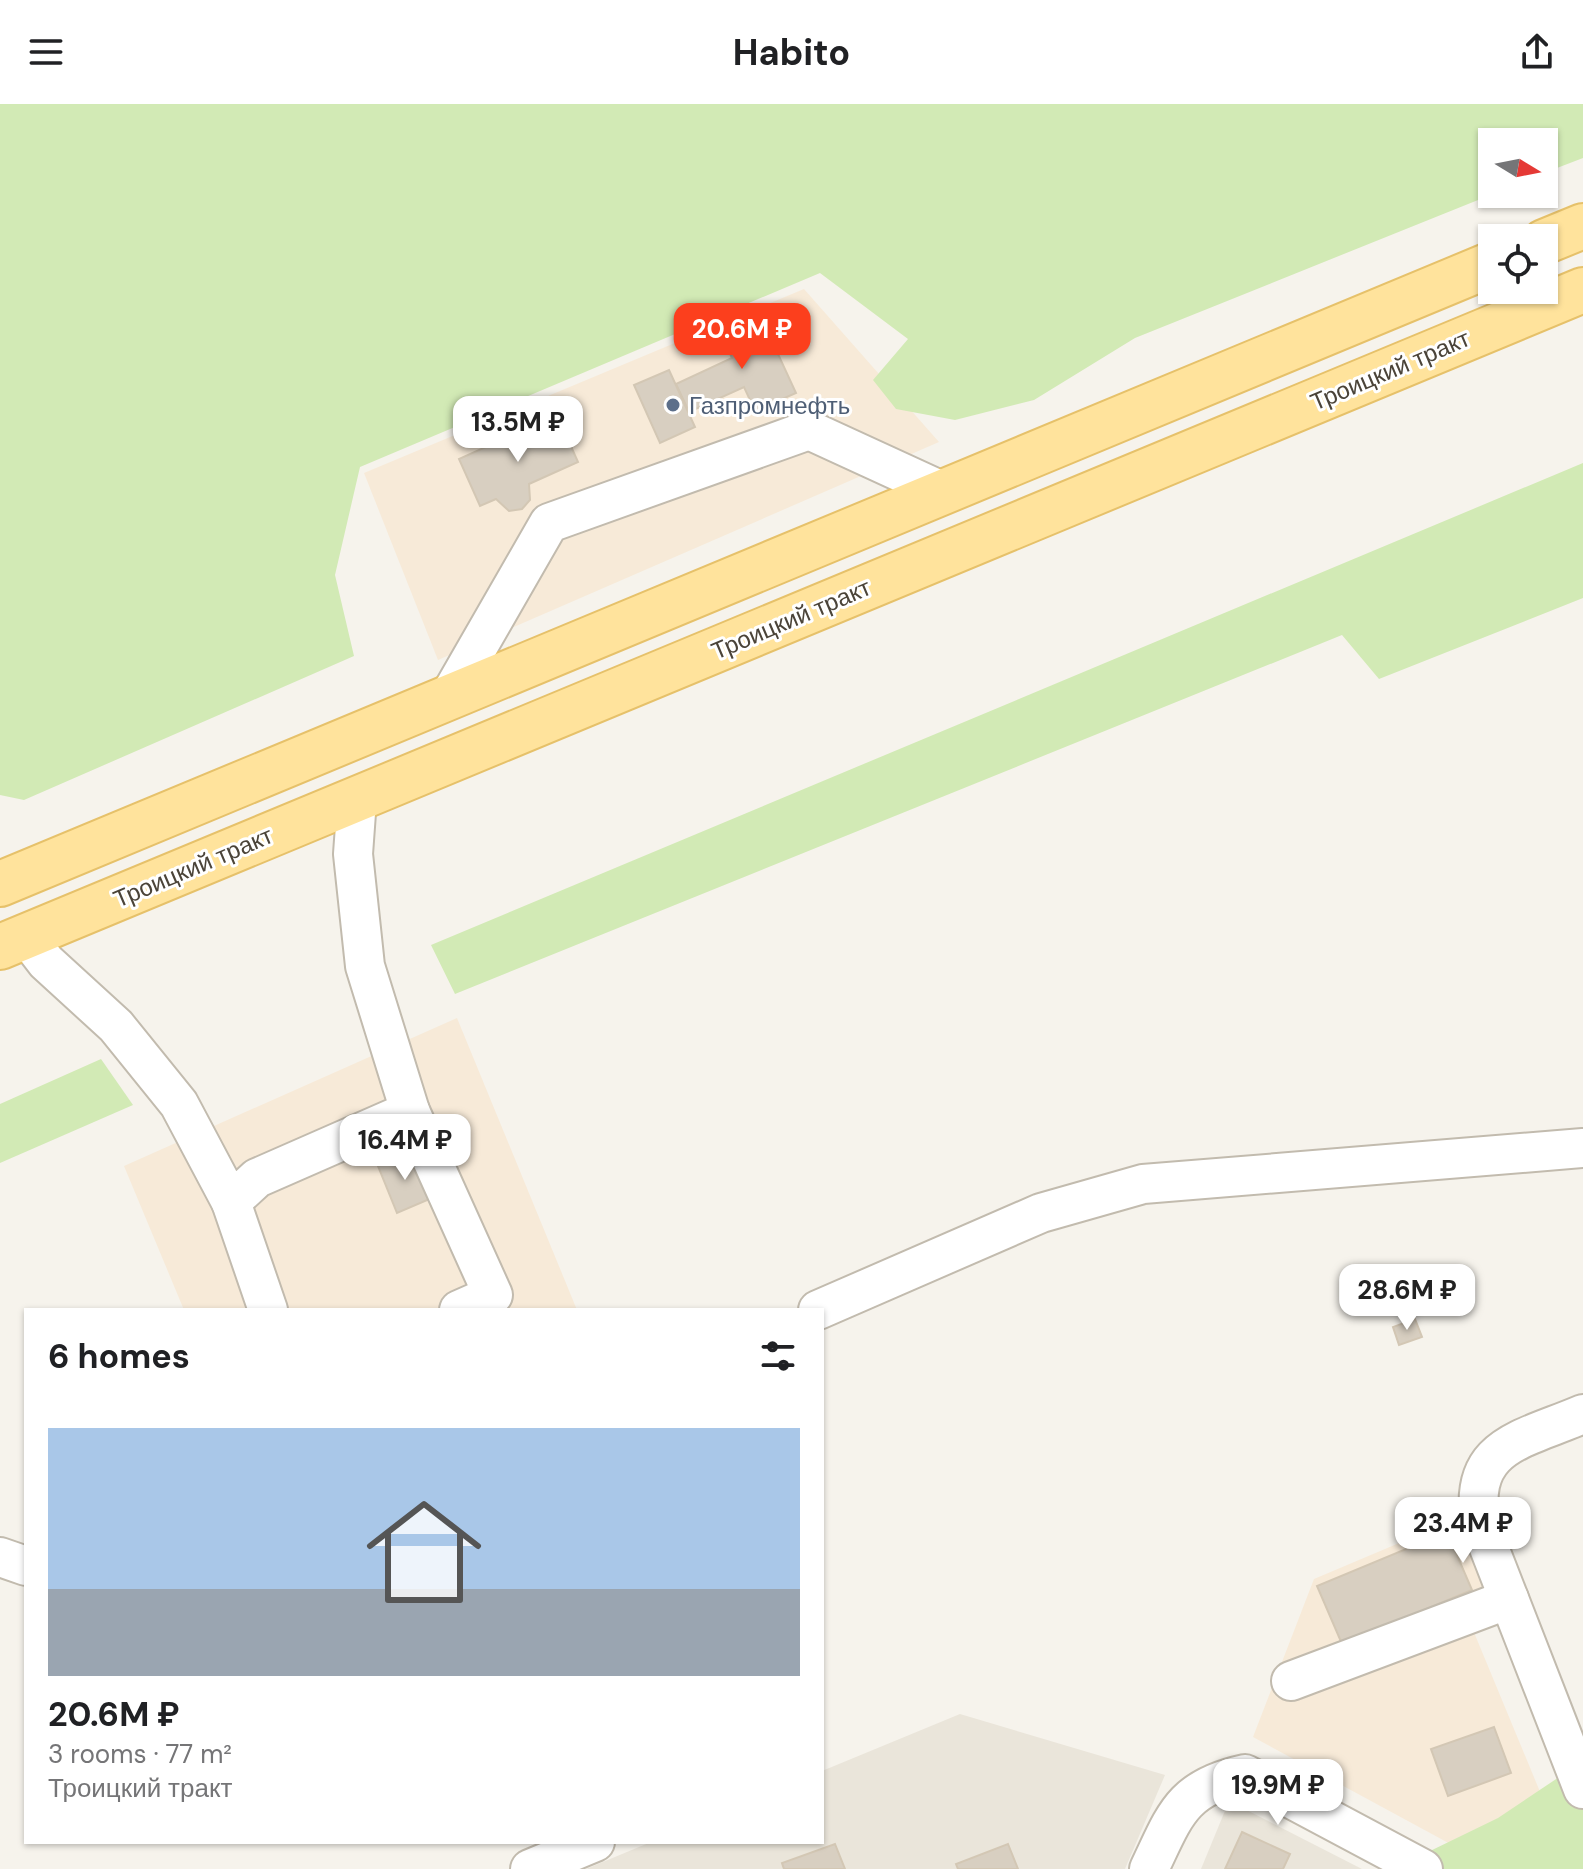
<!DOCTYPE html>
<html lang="en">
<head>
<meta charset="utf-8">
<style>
  :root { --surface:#fff; --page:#f6f6f6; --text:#202124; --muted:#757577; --line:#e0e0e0; --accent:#fc3f1d }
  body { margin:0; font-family:"DM Sans",sans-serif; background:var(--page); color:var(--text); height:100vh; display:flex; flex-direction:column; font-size:30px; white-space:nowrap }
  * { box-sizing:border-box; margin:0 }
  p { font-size:26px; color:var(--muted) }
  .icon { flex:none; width:44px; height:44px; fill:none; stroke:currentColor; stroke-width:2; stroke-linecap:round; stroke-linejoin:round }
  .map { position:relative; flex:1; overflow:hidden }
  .side { position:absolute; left:24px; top:1204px; width:800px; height:536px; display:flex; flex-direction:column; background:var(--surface); border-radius:0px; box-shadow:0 2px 6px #0004 }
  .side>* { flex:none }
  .needle { width:52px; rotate:100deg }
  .tools { position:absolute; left:1478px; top:24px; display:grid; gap:16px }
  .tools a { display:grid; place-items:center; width:80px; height:80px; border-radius:0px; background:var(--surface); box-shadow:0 2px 6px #0004; font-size:40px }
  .price { position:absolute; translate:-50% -68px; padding:0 18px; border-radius:16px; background:#fff; color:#222; font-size:26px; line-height:52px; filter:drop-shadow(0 2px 4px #0008) }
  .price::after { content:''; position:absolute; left:50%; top:48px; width:24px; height:18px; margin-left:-12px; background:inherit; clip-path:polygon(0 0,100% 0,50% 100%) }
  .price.on { background:var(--accent); color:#fff }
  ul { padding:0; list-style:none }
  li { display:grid; align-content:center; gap:16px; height:424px; padding:0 24px }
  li+li { border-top:2px solid var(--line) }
  li span { display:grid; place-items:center; height:248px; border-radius:0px; color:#555 }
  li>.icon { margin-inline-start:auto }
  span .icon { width:144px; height:144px; fill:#fffc; stroke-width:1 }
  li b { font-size:34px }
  h2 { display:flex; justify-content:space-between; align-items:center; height:96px; padding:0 24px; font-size:34px }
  header { display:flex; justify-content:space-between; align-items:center; height:104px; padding:0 24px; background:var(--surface); font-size:36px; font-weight:700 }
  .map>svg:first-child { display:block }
  .residential { fill:#eae5da }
  .commercial { fill:#f7ead8 }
  .green { fill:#d2eab5 }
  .building { fill:#d8cfc1; stroke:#d3c7b4; stroke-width:2 }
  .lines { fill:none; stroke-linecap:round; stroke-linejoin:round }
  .minor-casing { stroke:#c2bbae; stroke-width:42 }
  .major-casing { stroke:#e6c16a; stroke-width:48 }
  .minor { stroke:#fff; stroke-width:38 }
  .major { stroke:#ffe39c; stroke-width:44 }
  .service-dot { fill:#5c6f8a; stroke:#fff; stroke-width:3 }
  .labels { text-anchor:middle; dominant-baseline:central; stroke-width:6; stroke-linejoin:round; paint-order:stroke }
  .street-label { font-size:24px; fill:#4b4439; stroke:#fff }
  .service-label { font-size:24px; fill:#4e5e75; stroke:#fff; text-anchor:start }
</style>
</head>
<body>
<header><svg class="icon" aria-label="menu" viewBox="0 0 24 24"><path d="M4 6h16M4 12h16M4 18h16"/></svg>Habito<svg class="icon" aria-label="share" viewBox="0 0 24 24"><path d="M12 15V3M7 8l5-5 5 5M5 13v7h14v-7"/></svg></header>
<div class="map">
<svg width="1583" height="1765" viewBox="0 0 1583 1765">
  <rect width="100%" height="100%" fill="#f6f3ec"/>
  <!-- residential -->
  <g class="residential">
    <path d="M960,1610L1165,1671L1125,1765H586L651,1738H822V1667Z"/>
    <path d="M1229,1697L1362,1765H1201Z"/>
  </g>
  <!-- commercial -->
  <g class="commercial">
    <path d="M804,185L939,338L438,556L364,369Z"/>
    <path d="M457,914L577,1206H184L124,1062Z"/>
    <path d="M1456,1415L1487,1486L1461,1497L1572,1765L1478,1755L1253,1633L1314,1475Z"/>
  </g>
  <!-- green -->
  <g class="green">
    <path d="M0,0H1583V54L1544,69V38H1492L1493,90L1135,234L1034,296L955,316L896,305L873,276L908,235L820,169L360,363L335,471L354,552L24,696L0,691Z"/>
    <path d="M1583,359V494L1379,575L1342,531L455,890L431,841Z"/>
    <path d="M101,955L133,1001L0,1059V1000Z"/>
    <path d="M1583,1657V1765H1393L1498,1714Z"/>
  </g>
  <!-- building -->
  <g class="building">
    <path d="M760,211L796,289L755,307L744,283L689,308L676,280L732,254L721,229Z"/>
    <path d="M669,266L695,323L660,339L634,281Z"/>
    <path d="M557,311L578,358L529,380L530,396L522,405L509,407L496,395L480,402L459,355Z"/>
    <path d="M413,1048L432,1094L397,1109L378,1062Z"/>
    <path d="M1415,1215L1422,1233L1399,1241L1393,1223Z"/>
    <path d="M1447,1428L1472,1486L1342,1540L1317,1482Z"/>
    <path d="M1494,1623L1511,1669L1448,1692L1431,1645Z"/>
    <path d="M1242,1728L1290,1750L1283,1765H1225Z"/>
    <path d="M835,1740L845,1765H784L782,1759Z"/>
    <path d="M1008,1740L1018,1765H958L956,1760Z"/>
  </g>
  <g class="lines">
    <defs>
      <g id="minor">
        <path d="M449,593L549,419L809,326L944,388"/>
        <path d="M26,832L46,858L116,922L179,1000L231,1098L257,1074L410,1007L365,862L353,750L357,695"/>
        <path d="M410,1007L493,1191L459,1206"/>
        <path d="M231,1098L268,1206"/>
        <path d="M818,1206L1041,1109L1143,1080L1583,1044"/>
        <path d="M1583,1310C1520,1337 1466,1341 1481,1423L1583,1685"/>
        <path d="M0,1453L26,1462"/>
        <path d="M1291,1577L1509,1495"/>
        <path d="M530,1765L595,1738"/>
        <path d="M1149,1765C1175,1711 1181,1684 1245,1670L1423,1765"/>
      </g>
      <g id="major">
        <path d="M1544,138L1583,122"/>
        <path d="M0,780L1492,160"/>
        <path d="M0,843L1583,186"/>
      </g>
    </defs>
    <!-- minor casing -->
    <use href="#minor" class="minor-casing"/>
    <!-- major casing -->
    <use href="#major" class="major-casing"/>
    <!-- minor -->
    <use href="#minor" class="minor"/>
    <!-- major -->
    <use href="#major" class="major"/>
  </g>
  <!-- markers -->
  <circle class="service-dot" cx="673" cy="301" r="8"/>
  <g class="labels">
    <!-- street labels -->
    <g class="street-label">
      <text transform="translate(1390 266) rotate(-23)">Троицкий тракт</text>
      <text transform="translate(791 515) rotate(-23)">Троицкий тракт</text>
      <text transform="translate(193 763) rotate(-23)">Троицкий тракт</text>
    </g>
    <!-- service labels -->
    <g class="service-label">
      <text x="689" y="301">Газпромнефть</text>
    </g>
  </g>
</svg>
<div class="tools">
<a><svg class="needle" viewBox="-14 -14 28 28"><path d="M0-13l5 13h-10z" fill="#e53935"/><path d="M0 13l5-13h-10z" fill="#757577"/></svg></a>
<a><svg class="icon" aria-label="locate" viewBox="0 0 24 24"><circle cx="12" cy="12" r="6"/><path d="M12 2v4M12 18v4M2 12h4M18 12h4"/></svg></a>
</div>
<b class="price on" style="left:742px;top:267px">20.6M ₽</b>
<b class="price" style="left:518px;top:360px">13.5M ₽</b>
<b class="price" style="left:405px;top:1078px">16.4M ₽</b>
<b class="price" style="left:1407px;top:1228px">28.6M ₽</b>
<b class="price" style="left:1463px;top:1461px">23.4M ₽</b>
<b class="price" style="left:1278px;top:1723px">19.9M ₽</b>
<section class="side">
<h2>6 homes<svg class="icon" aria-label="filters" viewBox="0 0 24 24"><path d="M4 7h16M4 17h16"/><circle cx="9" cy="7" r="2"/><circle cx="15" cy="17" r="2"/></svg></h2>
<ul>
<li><span style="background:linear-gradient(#a9c7e8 65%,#9aa5b1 0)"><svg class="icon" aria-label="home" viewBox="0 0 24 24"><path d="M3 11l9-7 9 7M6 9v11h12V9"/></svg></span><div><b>20.6M ₽</b><p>3 rooms · 77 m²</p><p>Троицкий тракт</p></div></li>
</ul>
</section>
</div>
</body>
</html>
